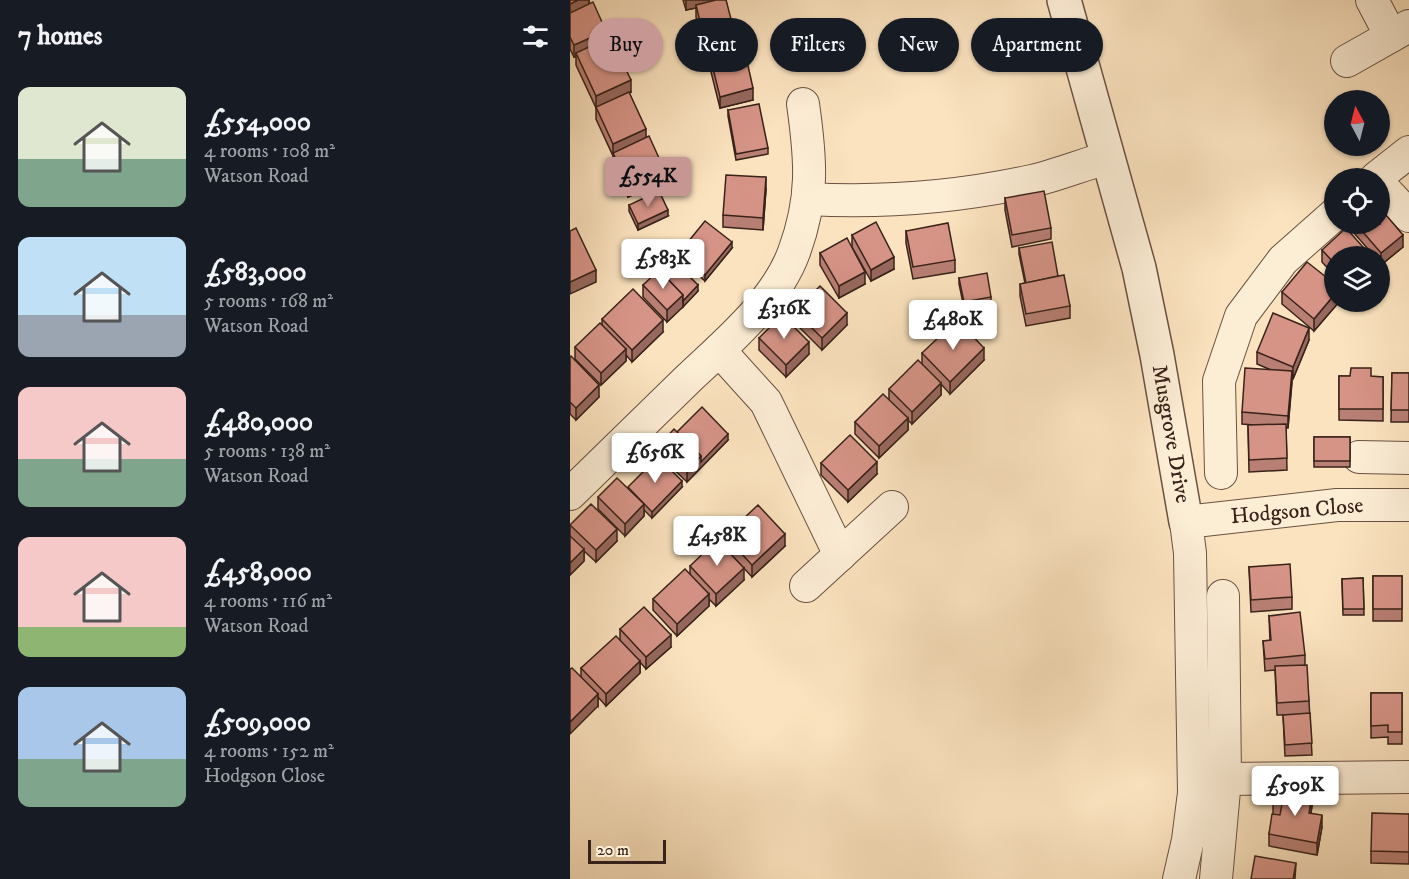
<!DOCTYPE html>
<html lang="en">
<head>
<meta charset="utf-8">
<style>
  :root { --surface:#171b24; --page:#20242c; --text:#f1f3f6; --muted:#9ea1a6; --accent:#c59692 }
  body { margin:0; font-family:"IM FELL DW Pica",serif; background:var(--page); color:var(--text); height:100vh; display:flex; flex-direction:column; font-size:22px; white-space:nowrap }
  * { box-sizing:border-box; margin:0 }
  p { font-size:20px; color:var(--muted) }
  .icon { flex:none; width:33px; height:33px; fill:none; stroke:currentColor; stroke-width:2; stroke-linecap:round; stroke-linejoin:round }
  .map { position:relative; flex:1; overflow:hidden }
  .drawer { display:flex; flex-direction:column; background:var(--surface); width:570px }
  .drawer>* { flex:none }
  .top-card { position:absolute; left:18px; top:18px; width:570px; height:54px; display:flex; gap:12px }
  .needle { width:39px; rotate:353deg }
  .fabs { position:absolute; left:754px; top:90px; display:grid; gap:12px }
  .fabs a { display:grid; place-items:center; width:66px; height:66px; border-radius:50%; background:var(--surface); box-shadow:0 2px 4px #0004; font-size:30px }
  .scale { position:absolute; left:18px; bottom:15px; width:78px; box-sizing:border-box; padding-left:6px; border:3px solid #382219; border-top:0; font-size:16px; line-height:21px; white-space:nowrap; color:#382219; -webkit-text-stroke:4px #fcedd5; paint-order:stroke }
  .price { position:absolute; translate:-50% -51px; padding:0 14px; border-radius:6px; background:#fff; color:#222; font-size:20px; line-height:39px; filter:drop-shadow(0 2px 3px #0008) }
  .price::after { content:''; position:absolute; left:50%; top:36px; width:18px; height:14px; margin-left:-9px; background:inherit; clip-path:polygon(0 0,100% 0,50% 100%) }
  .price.current { background:var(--accent); color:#111 }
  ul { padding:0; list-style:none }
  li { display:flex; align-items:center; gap:18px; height:150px; padding:0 18px }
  li span { display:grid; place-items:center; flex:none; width:168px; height:120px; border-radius:12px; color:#555 }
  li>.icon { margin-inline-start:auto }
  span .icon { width:72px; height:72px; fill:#fffc; stroke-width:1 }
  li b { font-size:26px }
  h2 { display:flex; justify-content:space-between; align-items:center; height:72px; padding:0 18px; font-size:26px }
  .pill { padding:0 21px; border-radius:27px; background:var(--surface); box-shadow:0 2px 4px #0004; font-size:21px; line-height:54px }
  .pill.current { background:var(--accent); color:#111 }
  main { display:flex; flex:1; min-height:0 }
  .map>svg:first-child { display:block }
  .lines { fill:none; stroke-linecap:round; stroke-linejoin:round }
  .minor-casing { stroke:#695242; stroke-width:34 }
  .tertiary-casing { stroke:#695242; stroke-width:36 }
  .minor { stroke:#fcedd5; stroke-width:32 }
  .tertiary { stroke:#fcedd5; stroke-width:33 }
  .wall { fill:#b87f74; stroke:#382219; stroke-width:1.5 }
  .shaded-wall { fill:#96685e; stroke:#382219; stroke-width:1.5 }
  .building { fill:#d69487; stroke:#382219; stroke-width:1.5 }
  .labels { text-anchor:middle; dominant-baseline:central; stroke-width:4.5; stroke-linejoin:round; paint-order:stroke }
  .street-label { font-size:22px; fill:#382219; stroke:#fcedd5 }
</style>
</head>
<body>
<main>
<section class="drawer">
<h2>7 homes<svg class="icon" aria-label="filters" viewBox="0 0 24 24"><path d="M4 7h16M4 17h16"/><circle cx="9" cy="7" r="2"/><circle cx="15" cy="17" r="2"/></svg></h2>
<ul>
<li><span style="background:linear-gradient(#dfe7d0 60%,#7fa58c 0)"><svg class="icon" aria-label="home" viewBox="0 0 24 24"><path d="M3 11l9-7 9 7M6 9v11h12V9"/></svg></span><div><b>£554,000</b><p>4 rooms · 108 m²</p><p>Watson Road</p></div></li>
<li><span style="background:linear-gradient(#bfe0f5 65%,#9aa5b1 0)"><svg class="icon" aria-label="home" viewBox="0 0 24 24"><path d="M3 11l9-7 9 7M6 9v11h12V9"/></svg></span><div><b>£583,000</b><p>5 rooms · 168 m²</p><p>Watson Road</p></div></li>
<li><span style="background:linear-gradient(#f6c9c9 60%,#7fa58c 0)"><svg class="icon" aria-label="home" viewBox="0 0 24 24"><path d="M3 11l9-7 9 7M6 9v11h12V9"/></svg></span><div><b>£480,000</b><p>5 rooms · 138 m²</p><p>Watson Road</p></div></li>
<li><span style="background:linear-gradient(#f6c9c9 75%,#8fb573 0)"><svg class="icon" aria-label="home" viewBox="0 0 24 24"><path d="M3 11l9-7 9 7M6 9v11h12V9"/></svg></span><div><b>£458,000</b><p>4 rooms · 116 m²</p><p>Watson Road</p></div></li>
<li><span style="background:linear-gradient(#a9c7e8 60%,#7fa58c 0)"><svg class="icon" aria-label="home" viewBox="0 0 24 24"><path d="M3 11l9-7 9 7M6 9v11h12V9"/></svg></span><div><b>£509,000</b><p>4 rooms · 152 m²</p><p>Hodgson Close</p></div></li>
</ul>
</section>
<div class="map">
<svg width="839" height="879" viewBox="0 0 839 879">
  <rect width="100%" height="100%" fill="#fbe3bf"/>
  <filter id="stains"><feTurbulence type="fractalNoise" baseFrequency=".00333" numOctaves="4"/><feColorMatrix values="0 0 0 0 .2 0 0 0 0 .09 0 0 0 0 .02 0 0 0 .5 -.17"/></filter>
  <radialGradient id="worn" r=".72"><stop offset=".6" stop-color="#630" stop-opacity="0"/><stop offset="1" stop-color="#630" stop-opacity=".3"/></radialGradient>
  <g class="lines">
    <defs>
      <g id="minor">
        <path d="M802,0L821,36"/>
        <path d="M777,61L839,26"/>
        <path d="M806,178L839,152"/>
        <path d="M810,185L839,216"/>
        <path d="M238,199C313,203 389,197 462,181C487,175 512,165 537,158"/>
        <path d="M149,350L196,402L270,555"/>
        <path d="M789,457L839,458"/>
        <path d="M651,473L649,381L671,316L713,260L765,214"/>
        <path d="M0,494C39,456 78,418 117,380C155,344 206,302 224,252C244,198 241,160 233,104"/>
        <path d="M236,586L322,507"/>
        <path d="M655,779L839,777"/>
        <path d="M609,879L618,840L624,793L620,553L616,522L767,505H839"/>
        <path d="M646,879L655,779L653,596"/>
      </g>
      <path id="tertiary" d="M494,0L569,268L587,355L616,522"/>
    </defs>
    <!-- minor casing -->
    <use href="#minor" class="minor-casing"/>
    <!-- tertiary casing -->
    <use href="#tertiary" class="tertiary-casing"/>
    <!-- minor -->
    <use href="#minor" class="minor"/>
    <!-- tertiary -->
    <use href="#tertiary" class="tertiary"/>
  </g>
  <!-- wall -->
  <g class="wall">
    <path d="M0,0H19V4L61,92H59L76,138L94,181L58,197L43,165V156L26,119V108L6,65V57H4L0,49Z"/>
    <path d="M113,0H156L166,50L183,100L150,108L140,68V57L136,58L126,17V8L116,10Z"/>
    <path d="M158,110L198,148V154L166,160L158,116Z"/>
    <path d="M196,189L193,230L153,227V215Z"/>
    <path d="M435,198L481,228V239L442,247L435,210Z"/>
    <path d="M59,205L98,216L68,230L59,211Z"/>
    <path d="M784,224H810L833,247L811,265L810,264V256H804L784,233Z"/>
    <path d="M336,231L385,260V272L343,279L336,243Z"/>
    <path d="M282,235L324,269L301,281L282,247Z"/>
    <path d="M162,248L135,281L109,259V253Z"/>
    <path d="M449,248L488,276L500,306V318L456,326L450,296V284L455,283L449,254Z"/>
    <path d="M752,250L765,256V276L752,262Z"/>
    <path d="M250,253L295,284L269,298L250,265Z"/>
    <path d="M92,273L128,291L97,322L73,297V285Z"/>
    <path d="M389,278L421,297V303L394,308L389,284Z"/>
    <path d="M712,292L765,302H769L744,331L712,304Z"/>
    <path d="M225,311L277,325L252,350L225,323Z"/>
    <path d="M32,319L93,332L62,362L56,355V361L31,385L5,359V347L32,326Z"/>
    <path d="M189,338L239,354L216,377L189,350Z"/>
    <path d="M739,340L723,379L722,378L718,428H716L717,470L679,472L678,425H684L672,424V412L701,370L687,364V352Z"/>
    <path d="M352,353L414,360L380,394L371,384V395L342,424L338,420V430L309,458L285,434V422L319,399V389L352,364Z"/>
    <path d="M0,357L29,397L6,420L0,414Z"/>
    <path d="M822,373H839V422H821Z"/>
    <path d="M769,376L813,377V421L769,420Z"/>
    <path d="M107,432L158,440L117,482L90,456V444Z"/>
    <rect x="744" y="437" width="36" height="30"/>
    <path d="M251,463L307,474L278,502L251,475Z"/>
    <path d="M112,487L82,518L74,510V516L55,536L28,509V497L58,488Z"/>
    <path d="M0,525L47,541L26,562L14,551V561L0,575Z"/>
    <path d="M155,536L215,546L182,577L155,548Z"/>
    <path d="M120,566L174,580L146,606L139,599V606L107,636L83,610V599L120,574Z"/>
    <path d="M679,567L722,597V609L681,612Z"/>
    <rect x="803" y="576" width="29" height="45"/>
    <path d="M793,578L794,615H773L772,579Z"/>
    <path d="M699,616L735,655V665L739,701L742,755L715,756L713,715H707L705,670L695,671L693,641H700Z"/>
    <path d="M50,629L101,647L76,669L70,662V673L36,706L28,697V706L11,678V668L50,640Z"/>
    <path d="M801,693H832V744H818V737L801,738Z"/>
    <path d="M703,803L742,806L741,813L752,827L747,855L699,846V834L703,814Z"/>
    <path d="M839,814V864L801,863V851Z"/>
  </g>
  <!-- shaded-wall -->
  <g class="shaded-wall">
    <path d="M8,0H19V7L0,16V4Z"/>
    <path d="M116,0H151L126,5V8L116,10Z"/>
    <path d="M36,31V43L6,53V56L4,57V45Z"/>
    <path d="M166,38V50L136,58V46Z"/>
    <path d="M61,80V92L26,108V96Z"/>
    <path d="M183,88V100L150,108V97Z"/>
    <path d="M76,129V141L43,154V144Z"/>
    <path d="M94,169V181L58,197V185Z"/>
    <path d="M196,177V189L193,230V218Z"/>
    <path d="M98,210V216L68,230V224Z"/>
    <path d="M833,235V247L811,265V253Z"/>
    <path d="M162,242V248L135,281V275Z"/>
    <path d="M324,257V269L301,281V270Z"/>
    <path d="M26,270V282L0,294V282Z"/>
    <path d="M295,272V284L269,298V286Z"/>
    <path d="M128,285V291L113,307V301Z"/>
    <path d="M765,294V302H769L744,331V319Z"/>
    <path d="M113,295V307L97,322V310Z"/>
    <path d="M277,313V325L252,350V338Z"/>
    <path d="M93,320V332L62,362V350Z"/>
    <path d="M739,328V340L723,379V367Z"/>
    <path d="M239,342V354L216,377V365Z"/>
    <path d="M414,348V360L380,394V382Z"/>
    <path d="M56,349V361L31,385V373Z"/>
    <path d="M722,371V383L718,428V416Z"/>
    <path d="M371,383V395L342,424V412Z"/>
    <path d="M29,385V397L6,420V408Z"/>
    <path d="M338,418V430L309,458V446Z"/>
    <path d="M158,434V440L117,482V470L131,456Z"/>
    <path d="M307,462V474L278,502V490Z"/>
    <path d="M112,481V487L82,518V512Z"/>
    <path d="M74,504V516L55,536V524Z"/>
    <path d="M47,529V541L26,562V550Z"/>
    <path d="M215,534V546L182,577V565Z"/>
    <path d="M14,549V561L0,575V563Z"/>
    <path d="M174,568V580L146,606V594Z"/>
    <path d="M139,594V606L107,636V624Z"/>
    <path d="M101,635V647L76,669V657Z"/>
    <path d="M70,661V673L36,706V694Z"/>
    <path d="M28,694V706L0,734V722Z"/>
    <path d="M742,795V806L739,825V813Z"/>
    <path d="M752,815V827L747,855V843Z"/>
    <path d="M726,863L725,879H723Z"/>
  </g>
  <!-- building -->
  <g class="building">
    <path d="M0,0H8L0,4Z"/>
    <path d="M146,0H156L166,38L136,46L126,5Z"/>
    <path d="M23,2L36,31L4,45L0,37V13Z"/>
    <path d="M40,37L61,80L26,96L6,53Z"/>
    <path d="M174,48L183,88L150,97L140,56Z"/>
    <path d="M59,92L76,129L43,144L26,107Z"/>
    <path d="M189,104L198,148L166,154L158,110Z"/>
    <path d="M79,136L94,169L58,185L43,153Z"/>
    <path d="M156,175L196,177L193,218L153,215Z"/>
    <path d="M89,191L98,210L68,224L59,205Z"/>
    <path d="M474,191L481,228L442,235L435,198Z"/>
    <path d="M810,208L833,235L811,253L786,224H810Z"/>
    <path d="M135,221L162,242L135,275L109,253Z"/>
    <path d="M306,222L324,257L301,270L282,235Z"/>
    <path d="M378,223L385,260L343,267L336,231Z"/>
    <path d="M6,228L26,270L0,282V231Z"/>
    <path d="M776,228L801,256H765V264L752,250Z"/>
    <path d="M277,238L295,272L269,286L250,253Z"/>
    <path d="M482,242L488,276L456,283L449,248Z"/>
    <path d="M104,261L128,285L113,301V295L92,273Z"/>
    <path d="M737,262L765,284V294L744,319L712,292Z"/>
    <path d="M89,270L113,295L97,310L73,285Z"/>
    <path d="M417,273L421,297L394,302L389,278Z"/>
    <path d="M494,275L500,306L456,314L450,284Z"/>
    <path d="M250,286L277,313L252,338L225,311Z"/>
    <path d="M63,289L93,320L62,350L32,319Z"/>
    <path d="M703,313L739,328L723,367L687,352Z"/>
    <path d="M212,315L239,342L216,365L189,338Z"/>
    <path d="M387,320L414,348L380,382L352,353Z"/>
    <path d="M30,323L56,349L31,373L5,347Z"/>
    <path d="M1,356L29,385L6,408L0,402V357Z"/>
    <path d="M348,360L371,383L342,412L319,389Z"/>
    <path d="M675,368L722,371L718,416L672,412Z"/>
    <path d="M781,368H801V376L813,377V409H769V376H780Z"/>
    <path d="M822,373H839V410H821Z"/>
    <path d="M313,394L338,418L309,446L285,422Z"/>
    <path d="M132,407L158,434L131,462V456L107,432Z"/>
    <path d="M716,424L717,458L679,460L678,425Z"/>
    <path d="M104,429L131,456L117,470L90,444Z"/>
    <path d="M280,435L307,462L278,490L251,463Z"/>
    <rect x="744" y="437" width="36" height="24"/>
    <path d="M88,457L112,481L82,512L58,487Z"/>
    <path d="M47,478L74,504L55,524L28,497Z"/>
    <path d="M21,504L47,529L26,550L0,525Z"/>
    <path d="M188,505L215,534L182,565L155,536Z"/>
    <path d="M0,536L14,549L0,563Z"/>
    <path d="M147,540L174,568L146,594L120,566Z"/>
    <path d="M720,564L722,597L681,600L679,567Z"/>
    <path d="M115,569L139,594L107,624L83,599Z"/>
    <rect x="803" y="576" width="29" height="33"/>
    <path d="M793,578L794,609H773L772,579Z"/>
    <path d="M74,607L101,635L76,657L50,629Z"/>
    <path d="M730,612L735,655L695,659L693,641L701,640L699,616Z"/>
    <path d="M46,636L70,661L36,694L11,668Z"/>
    <path d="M737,665L739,701L707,703L705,666Z"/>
    <path d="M2,668L28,694L0,722V669Z"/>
    <path d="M801,693H832V732H818V725L801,726Z"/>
    <path d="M740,713L742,743L715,745L713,715Z"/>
    <path d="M706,788L742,795L739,813L752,815L747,843L699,834L702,814L710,815L712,804L703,803Z"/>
    <path d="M802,813L839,814V852L801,851Z"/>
    <path d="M685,856L726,863L723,879H681Z"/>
  </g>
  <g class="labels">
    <!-- street labels -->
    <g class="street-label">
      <text transform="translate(601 434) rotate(80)">Musgrove Drive</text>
      <text transform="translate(727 511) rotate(-5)">Hodgson Close</text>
    </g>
  </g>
  <rect width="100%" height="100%" filter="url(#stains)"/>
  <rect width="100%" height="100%" fill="url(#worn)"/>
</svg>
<div class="fabs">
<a><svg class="needle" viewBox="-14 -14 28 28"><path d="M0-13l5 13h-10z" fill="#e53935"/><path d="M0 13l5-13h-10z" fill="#9ea1a6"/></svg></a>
<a><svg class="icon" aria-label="locate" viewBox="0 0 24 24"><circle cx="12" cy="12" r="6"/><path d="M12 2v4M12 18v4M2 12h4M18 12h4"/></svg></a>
<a><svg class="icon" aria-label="layers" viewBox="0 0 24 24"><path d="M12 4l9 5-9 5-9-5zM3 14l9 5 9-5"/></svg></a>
</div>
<div class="scale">20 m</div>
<b class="price current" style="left:78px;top:208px">£554K</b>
<b class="price" style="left:93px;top:290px">£583K</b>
<b class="price" style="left:214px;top:340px">£316K</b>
<b class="price" style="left:383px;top:351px">£480K</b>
<b class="price" style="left:85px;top:484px">£656K</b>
<b class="price" style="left:147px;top:567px">£458K</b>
<b class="price" style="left:725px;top:817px">£509K</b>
<div class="top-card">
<a class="pill current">Buy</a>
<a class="pill">Rent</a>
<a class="pill">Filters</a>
<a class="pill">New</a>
<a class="pill">Apartment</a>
</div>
</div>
</main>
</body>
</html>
